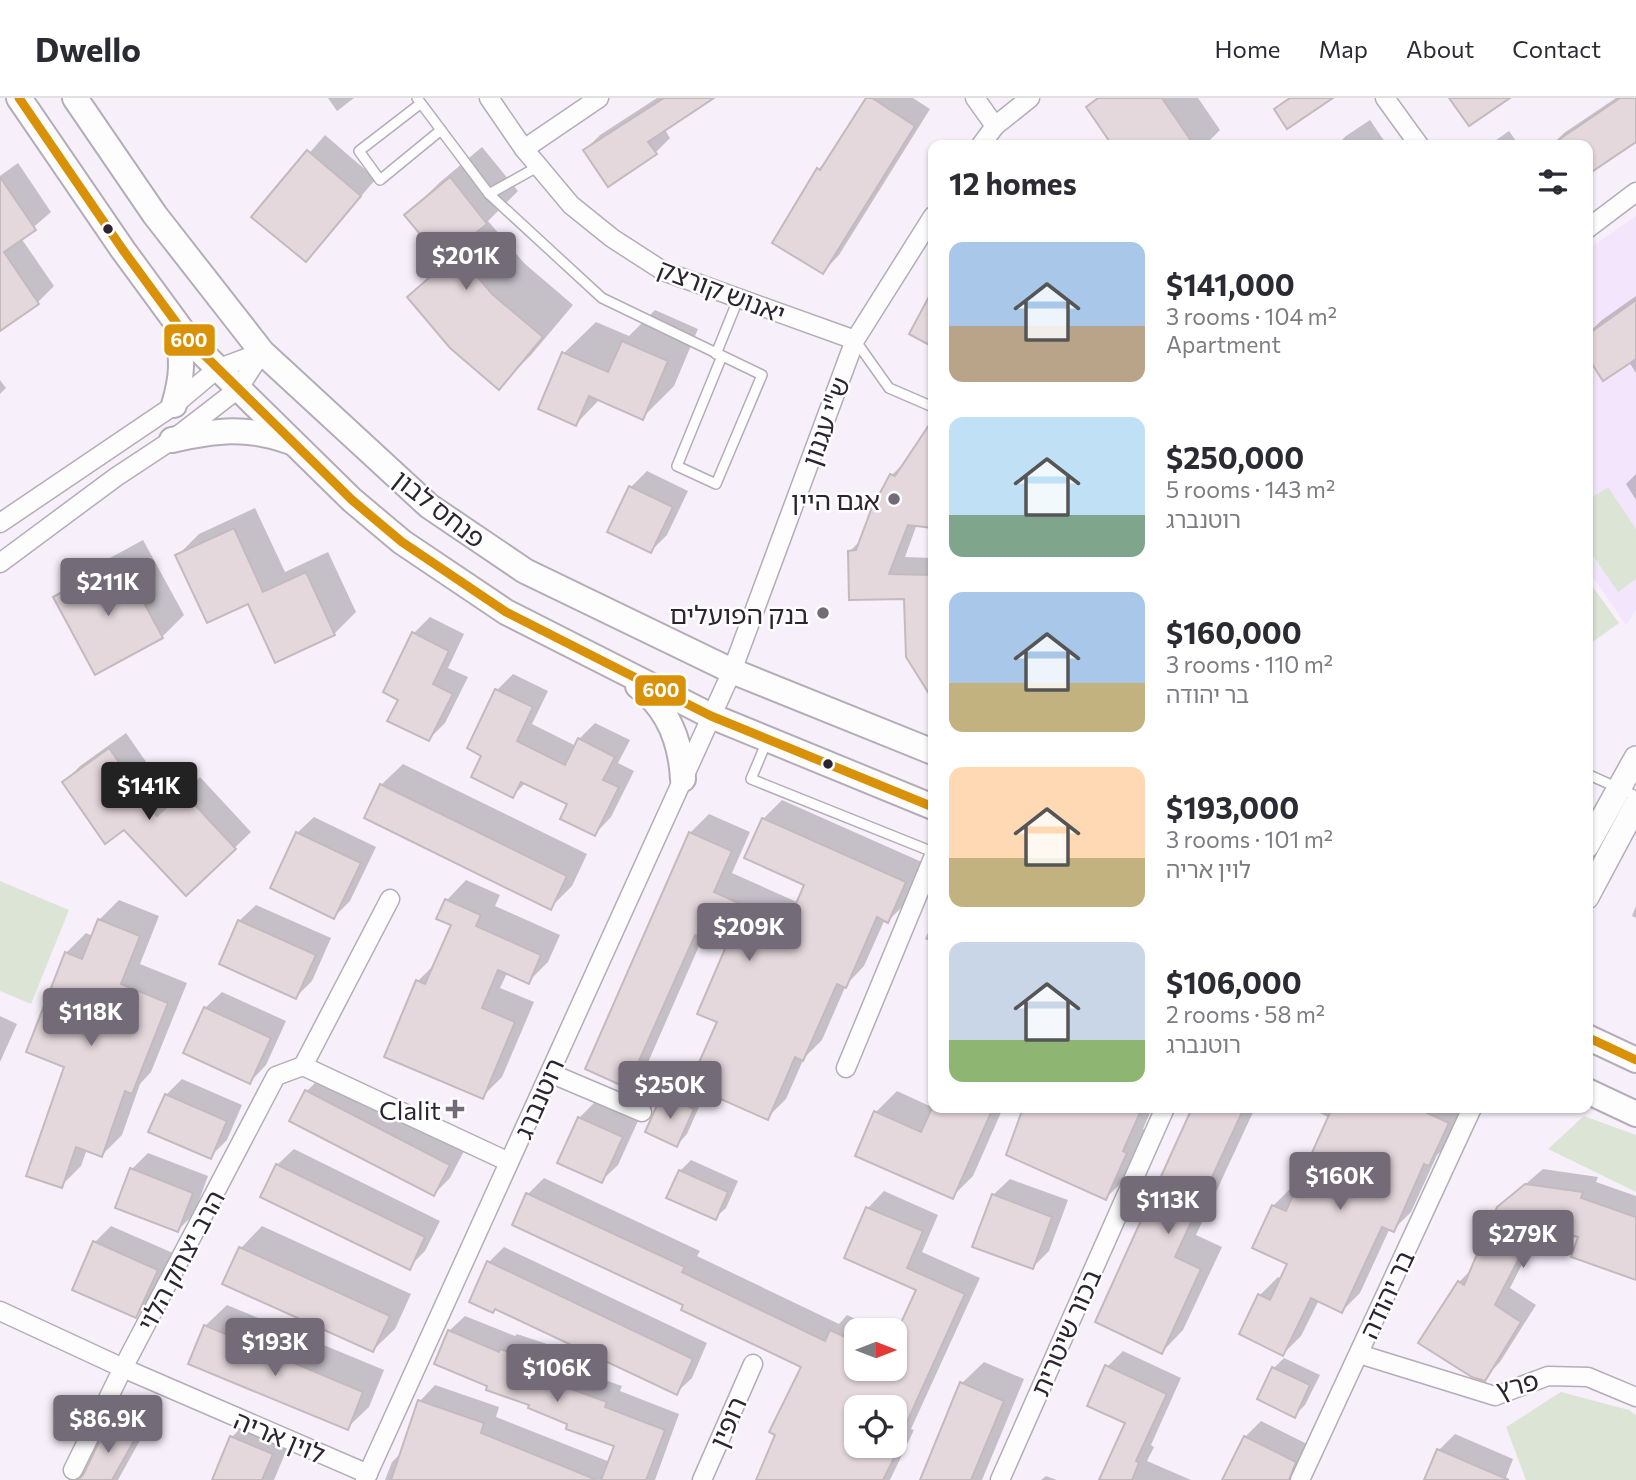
<!DOCTYPE html>
<html lang="en">
<head>
<meta charset="utf-8">
<style>
  :root { --surface:#fff; --page:#f7f7f7; --text:#2b2b33; --muted:#7c7c81; --line:#e1e1e2; --accent:#736b77 }
  body { margin:0; font-family:Commissioner,"Noto Sans Hebrew",sans-serif; background:var(--page); color:var(--text); height:100vh; display:flex; flex-direction:column; font-size:26px; white-space:nowrap }
  * { box-sizing:border-box; margin:0 }
  p { font-size:23px; color:var(--muted) }
  .icon { flex:none; width:38px; height:38px; fill:none; stroke:currentColor; stroke-width:2; stroke-linecap:round; stroke-linejoin:round }
  .map { position:relative; flex:1; overflow:hidden }
  .details { position:absolute; left:928px; top:42px; width:665px; height:973px; display:flex; flex-direction:column; background:var(--surface); border-radius:14px; box-shadow:0 2px 5px #0004 }
  .details>* { flex:none }
  .needle { width:46px; rotate:90deg }
  .tools { position:absolute; left:844px; top:1220px; display:grid; gap:14px }
  .tools a { display:grid; place-items:center; width:63px; height:63px; border-radius:14px; background:var(--surface); box-shadow:0 2px 5px #0004; font-size:35px }
  .price { position:absolute; translate:-50% -60px; padding:0 16px; border-radius:7px; background:var(--accent); color:#fff; font-size:23px; line-height:46px; filter:drop-shadow(0 2px 4px #0008) }
  .price::after { content:''; position:absolute; left:50%; top:42px; width:21px; height:16px; margin-left:-10px; background:inherit; clip-path:polygon(0 0,100% 0,50% 100%) }
  .price.selected { background:#222; color:#fff }
  ul { padding:0; list-style:none }
  li { display:flex; align-items:center; gap:21px; height:175px; padding:0 21px }
  li span { display:grid; place-items:center; flex:none; width:196px; height:140px; border-radius:14px; color:#555 }
  li>.icon { margin-inline-start:auto }
  span .icon { width:84px; height:84px; fill:#fffc; stroke-width:1 }
  li b { font-size:30px }
  h2 { display:flex; justify-content:space-between; align-items:center; height:84px; padding:0 21px; font-size:30px }
  header { display:flex; align-items:center; gap:42px; box-sizing:border-box; height:98px; padding:0 35px; background:var(--surface); border-bottom:2px solid var(--line) }
  header strong { font-size:33px }
  nav { display:flex; gap:38px; margin-inline-start:auto; font-size:24px }
  .map>svg:first-child { display:block }
  .built { fill:#f3e5fb }
  .green { fill:#dce5d5 }
  .shadow { fill:#0003; fill-rule:evenodd }
  .building { fill:#e5d8dc; stroke:#c4babd; stroke-width:2; fill-rule:evenodd }
  .lines { fill:none; stroke-linecap:round; stroke-linejoin:round }
  .service-casing { stroke:#b4adb8; stroke-width:12 }
  .minor-casing { stroke:#b4adb8; stroke-width:21 }
  .tertiary-casing { stroke:#b4adb8; stroke-width:26 }
  .secondary-casing { stroke:#b4adb8; stroke-width:28 }
  .service { stroke:#fefdfe; stroke-width:9 }
  .minor { stroke:#fefdfe; stroke-width:18 }
  .tertiary { stroke:#fefdfe; stroke-width:23 }
  .secondary { stroke:#fefdfe; stroke-width:24 }
  .bus-1-casing { stroke:#fefefe; stroke-width:14 }
  .bus-1 { stroke:#d99207; stroke-width:9 }
  .bus-dot { fill:#2c2430; stroke:#fefefe; stroke-width:2.5 }
  .poi-dot { fill:#736b77; stroke:#fefefe; stroke-width:2.5 }
  .labels { text-anchor:middle; dominant-baseline:central; stroke-width:5; stroke-linejoin:round; paint-order:stroke }
  .street-label { font-size:26px; fill:#2c2430; stroke:#fefefe }
  .poi-label { font-size:26px; fill:#2c2430; stroke:#fefefe; text-anchor:end }
  .line-badge { stroke:#fefefe; stroke-width:2.5 }
  .badge-label { font-size:19px; text-anchor:middle; font-weight:bold; fill:#fff }
</style>
</head>
<body>
<header>
<strong>Dwello</strong>
<nav><a>Home</a><a>Map</a><a>About</a><a>Contact</a></nav>
</header>
<div class="map">
<svg width="1636" height="1382" viewBox="0 0 1636 1382">
  <rect width="100%" height="100%" fill="#f7f0fb"/>
  <!-- built -->
  <path class="built" d="M1636,118V512L1626,527L1587,470V152Z"/>
  <!-- green -->
  <g class="green">
    <path d="M1608,389L1636,431V481L1618,494L1587,449V403Z"/>
    <path d="M1587,481L1619,525L1587,548Z"/>
    <path d="M0,783L69,812L31,906L0,893Z"/>
    <path d="M1584,1018L1636,1037V1094L1548,1051Z"/>
    <path d="M1561,1294L1629,1312L1636,1317V1382H1526L1506,1329Z"/>
  </g>
  <!-- shadow -->
  <g class="shadow">
    <path d="M328,0H354L337,13Z"/>
    <path d="M657,0H713L665,32L670,40L655,55L585,52L600,37Z"/>
    <path d="M868,0H913L930,11L839,157L823,174L774,144L819,71L830,59Z"/>
    <path d="M1097,0H1198L1220,32L1205,47H1114L1088,9Z"/>
    <path d="M1616,0H1636V42L1587,47H1552L1564,35Z"/>
    <path d="M1370,22L1387,47H1337L1346,38Z"/>
    <path d="M1509,33L1519,47H1489Z"/>
    <path d="M325,37L376,81L305,162L254,119Z"/>
    <path d="M482,49L518,93L488,123L524,165L573,207L531,257L499,289L409,199L445,164L407,117L439,85Z"/>
    <path d="M18,65L51,114L21,140L54,188L38,204L0,230V78Z"/>
    <path d="M1636,198V275L1629,264L1587,255V236L1602,222Z"/>
    <path d="M655,212L698,231L674,288L642,320L600,301L576,326L564,255L596,224L629,238Z"/>
    <path d="M0,282L6,290L0,296Z"/>
    <path d="M909,360L917,426L905,459L933,460V595L906,499L850,453L862,441L892,377Z"/>
    <path d="M647,373L688,393L667,437L651,453L631,389Z"/>
    <path d="M1636,376V402L1626,386Z"/>
    <path d="M255,410L285,474L328,454L356,514L334,536L249,504L177,458L199,436Z"/>
    <path d="M143,442L184,517L162,539L56,499L77,478Z"/>
    <path d="M430,519L464,536L448,570L468,579L445,625L429,641L400,601L414,535Z"/>
    <path d="M513,576L548,593L532,626L576,648L579,641L595,625L630,642L618,665L634,673L611,719L595,736L569,706L526,684L513,698L484,657L469,650L497,592Z"/>
    <path d="M126,635L174,704L200,679L251,734L187,796L125,729L64,685L80,668Z"/>
    <path d="M403,666L587,756L572,788L550,810L381,687Z"/>
    <path d="M782,702L924,765L907,804L888,823L885,821L864,868L846,887L822,942L804,960L786,1001L767,1020L719,923L728,850L703,839L646,969L627,988L690,735L709,716L750,734L732,775L799,805L807,786L763,721Z"/>
    <path d="M314,719L376,749L350,803L334,819L297,735Z"/>
    <path d="M466,782L500,797L495,808L560,837L548,864L528,884L507,875L500,890L534,904L502,979L482,999L418,883L437,864L453,827L447,802Z"/>
    <path d="M119,802L159,818L140,866L187,885L151,974L140,986L122,1037L102,1057L87,1051L81,1068L61,1088L66,968V855L86,835L93,838L99,822Z"/>
    <path d="M256,807L331,840L312,883L296,899L239,823Z"/>
    <path d="M1636,808V820L1632,818Z"/>
    <path d="M933,824V845L925,841Z"/>
    <path d="M222,894L286,923L266,967L250,984L205,910Z"/>
    <path d="M0,918L17,926L0,964Z"/>
    <path d="M933,921V933L928,931Z"/>
    <path d="M323,977L465,1051L450,1080L434,1096L307,993Z"/>
    <path d="M182,981L242,1007L227,1042L211,1058L166,997Z"/>
    <path d="M674,987L703,1000L687,1036L677,1047L663,997Z"/>
    <path d="M897,993L934,1010H1003L973,1078L952,1099L876,1014Z"/>
    <path d="M596,1003L638,1023L618,1067L601,1083L559,1064L579,1020Z"/>
    <path d="M1025,1010H1152L1143,1031L1147,1033L1127,1079L1106,1100L1008,1056Z"/>
    <path d="M1194,1010H1255L1196,1137L1222,1149L1183,1232L1162,1254L1097,1223Z"/>
    <path d="M1310,1010H1464L1446,1048L1437,1057L1411,1114L1393,1132L1390,1130L1360,1195L1342,1213L1319,1202L1301,1238L1283,1256L1260,1197L1278,1179L1282,1181L1289,1165L1273,1108L1291,1090L1297,1093L1330,1020Z"/>
    <path d="M294,1051L440,1123L425,1153L409,1169L277,1067Z"/>
    <path d="M148,1055L208,1078L194,1116L178,1132L132,1071Z"/>
    <path d="M691,1062L738,1083L726,1110L715,1120L680,1073Z"/>
    <path d="M1543,1071L1598,1079L1596,1084L1636,1098V1177L1580,1138L1541,1129L1510,1190L1536,1207L1500,1264L1484,1281L1459,1184L1472,1171L1498,1110Z"/>
    <path d="M544,1080L700,1153L697,1158L839,1226L847,1217L879,1232H856V1270H894V1239L896,1240L918,1191L846,1160L868,1110L884,1093L938,1117L922,1154L980,1180L911,1331L914,1332L890,1382H758L803,1269L686,1206L528,1096ZM856,1309H894V1348H856Z"/>
    <path d="M1010,1081L1068,1102L1049,1153L1033,1169L993,1097Z"/>
    <path d="M111,1128L173,1155L152,1202L136,1218L95,1144Z"/>
    <path d="M262,1128L411,1196L395,1231L373,1252L225,1185L241,1150Z"/>
    <path d="M504,1149L707,1245L692,1280L676,1295L489,1164Z"/>
    <path d="M227,1207L384,1272L369,1309L347,1330L205,1228Z"/>
    <path d="M465,1218L515,1238L517,1236L547,1246L544,1254L579,1268L578,1273L622,1288L620,1293L679,1316L655,1382H385L392,1364L402,1354L420,1303L435,1287L499,1309L496,1319L610,1364L616,1347L489,1287L449,1233Z"/>
    <path d="M1123,1253L1181,1280L1151,1347L1154,1349L1147,1363L1191,1382H1101L1127,1324L1107,1269Z"/>
    <path d="M1284,1260L1320,1277L1305,1307L1294,1318L1274,1270Z"/>
    <path d="M984,1264L1024,1281L982,1382H921L962,1285Z"/>
    <path d="M126,1311L150,1324L118,1382H73L90,1367L110,1327Z"/>
    <path d="M253,1317L294,1334L274,1382H214L232,1339Z"/>
    <path d="M1261,1323L1311,1348L1298,1382H1224L1245,1339Z"/>
    <path d="M1455,1336L1513,1361L1505,1382H1426L1439,1352Z"/>
    <path d="M1046,1378L1057,1382H1041Z"/>
  </g>
  <!-- building -->
  <g class="building">
    <path d="M664,0H714L648,44L657,56L608,89L583,52Z"/>
    <path d="M866,0H872L915,28L823,176L772,145L817,70L820,72Z"/>
    <path d="M1098,0H1162L1194,47H1112L1086,9Z"/>
    <path d="M1290,0H1333L1287,31L1274,11Z"/>
    <path d="M1449,0H1510L1469,28Z"/>
    <path d="M1620,0H1636V44L1587,77V47H1551Z"/>
    <path d="M307,52L361,98L306,164L251,119Z"/>
    <path d="M0,79L36,132L4,154L39,206L0,233Z"/>
    <path d="M450,79L487,126L455,152L492,196L543,239L499,292L450,250L407,199L445,166L404,117Z"/>
    <path d="M933,191V249L909,236Z"/>
    <path d="M1636,202V261L1603,283L1587,258V237Z"/>
    <path d="M622,243L668,263L643,322L589,298L576,328L538,311L562,254L608,274Z"/>
    <path d="M933,321V430L908,427L889,476L933,477V602L906,559L904,501L849,502L848,453L856,452L871,412L890,376L895,378Z"/>
    <path d="M629,388L673,409L651,455L607,434Z"/>
    <path d="M234,430L263,494L306,474L335,537L275,565L248,506L207,525L175,457Z"/>
    <path d="M121,462L163,540L95,577L53,499Z"/>
    <path d="M412,534L449,553L433,586L453,596L429,643L387,623L398,602L383,594Z"/>
    <path d="M495,591L533,609L517,643L565,667L578,640L615,659L603,682L619,689L595,738L560,721L567,706L521,684L513,700L471,679L481,658L467,650Z"/>
    <path d="M109,650L157,718L183,694L236,751L186,798L124,732L105,746L62,684Z"/>
    <path d="M380,686L567,778L551,812L364,720Z"/>
    <path d="M762,720L906,784L888,825L877,819L846,890L837,886L803,963L795,959L768,1022L689,987L717,924L697,916L725,851L695,837L627,990L585,971L689,734L732,753L714,794L787,827L804,787L744,760Z"/>
    <path d="M296,734L361,765L334,821L270,790Z"/>
    <path d="M445,801L481,817L476,828L541,857L529,886L498,872L482,910L515,924L483,1001L384,959L416,882L425,886L451,827L436,821Z"/>
    <path d="M98,821L140,838L121,886L168,905L132,996L125,993L102,1059L76,1049L62,1090L26,1078L64,969L26,954L65,854L82,861Z"/>
    <path d="M238,822L316,857L296,901L219,866Z"/>
    <path d="M204,909L271,940L250,986L183,955Z"/>
    <path d="M305,992L450,1067L434,1098L289,1023Z"/>
    <path d="M165,996L227,1023L211,1061L148,1034Z"/>
    <path d="M662,996L694,1011L677,1049L645,1034Z"/>
    <path d="M932,1010H993L953,1101L855,1058L874,1013L921,1034Z"/>
    <path d="M1023,1010H1142L1123,1053L1127,1055L1106,1102L1006,1057Z"/>
    <path d="M1192,1010H1244L1175,1159L1201,1171L1162,1256L1095,1224Z"/>
    <path d="M1332,1010H1417L1449,1025L1429,1068L1424,1066L1394,1134L1382,1129L1342,1215L1311,1200L1283,1258L1239,1236L1258,1196L1270,1202L1287,1166L1252,1150L1272,1107L1286,1113Z"/>
    <path d="M578,1019L623,1039L602,1085L557,1065Z"/>
    <path d="M276,1066L425,1139L410,1172L260,1099Z"/>
    <path d="M130,1070L193,1095L178,1134L115,1110Z"/>
    <path d="M679,1072L728,1094L716,1122L666,1100Z"/>
    <path d="M1525,1086L1583,1094L1581,1100L1636,1119V1182L1571,1159L1578,1139L1535,1129L1495,1207L1521,1224L1485,1283L1472,1279L1418,1245L1458,1183L1464,1187L1497,1109Z"/>
    <path d="M526,1095L685,1169L682,1174L825,1243L830,1232L856,1244V1270H894V1240L916,1192L844,1160L866,1109L923,1133L907,1170L965,1196L896,1348H900L883,1382H756L775,1337L769,1334L801,1269L681,1212L683,1207L512,1127ZM856,1309H894V1348H856Z"/>
    <path d="M992,1096L1052,1119L1033,1171L972,1149Z"/>
    <path d="M93,1143L158,1172L136,1220L72,1192Z"/>
    <path d="M239,1149L390,1218L373,1254L222,1186Z"/>
    <path d="M487,1163L693,1261L677,1297L495,1211L493,1215L469,1204Z"/>
    <path d="M204,1227L363,1294L348,1332L188,1266Z"/>
    <path d="M448,1232L499,1254L500,1251L532,1262L529,1270L564,1284L563,1288L607,1304L605,1309L665,1332L646,1382H601L614,1348L566,1331L567,1326L528,1310L529,1307L486,1292L487,1288L434,1266Z"/>
    <path d="M1105,1267L1167,1296L1136,1363L1139,1365L1132,1382H1099L1125,1325L1087,1308Z"/>
    <path d="M1272,1269L1310,1287L1295,1320L1257,1301Z"/>
    <path d="M960,1284L1004,1303L971,1382H920Z"/>
    <path d="M418,1302L484,1325L481,1335L597,1382H391Z"/>
    <path d="M108,1326L135,1341L112,1382H78L83,1377Z"/>
    <path d="M230,1338L273,1356L262,1382H212Z"/>
    <path d="M1244,1338L1296,1364L1289,1382H1222Z"/>
    <path d="M1437,1351L1509,1382H1424Z"/>
  </g>
  <g class="lines">
    <defs>
      <g id="service">
        <path d="M417,0L489,96L602,200L762,277L716,386L677,368L722,258"/>
        <path d="M420,6L359,53L380,82L441,32"/>
        <path d="M489,96L539,68"/>
        <path d="M855,242L889,290L933,309"/>
        <path d="M716,256L739,199"/>
        <path d="M767,643L751,681L933,754"/>
        <path d="M1587,676L1636,698"/>
      </g>
      <g id="minor">
        <path d="M489,0L524,51L571,107L612,140L663,173L855,242"/>
        <path d="M975,0L995,28"/>
        <path d="M1385,0L1419,47"/>
        <path d="M981,47L995,28L1030,0"/>
        <path d="M524,51L599,0"/>
        <path d="M1587,131L1636,94"/>
        <path d="M0,425L173,308L217,271L262,254"/>
        <path d="M0,465L116,379L172,342L238,291L262,254"/>
        <path d="M303,968L390,801"/>
        <path d="M846,970L933,760"/>
        <path d="M550,975L642,1014"/>
        <path d="M0,1213L123,1270L368,1376"/>
        <path d="M1359,1256L1495,1298L1548,1278L1588,1279L1636,1299"/>
        <path d="M73,1372L123,1270L276,978L303,968L509,1064"/>
        <path d="M365,1382L732,573L855,242L933,118"/>
        <path d="M702,1382L753,1266"/>
        <path d="M1000,1382L1165,1010"/>
        <path d="M1300,1382L1472,1010"/>
      </g>
      <g id="tertiary">
        <path d="M1587,748L1636,660"/>
        <path d="M1587,799L1636,707"/>
      </g>
      <g id="secondary">
        <path d="M19,0L123,152L189,242L352,402L402,444L506,514L711,618L933,709"/>
        <path d="M75,0L155,117L262,254L429,408L525,473L732,573L933,654"/>
        <path d="M174,307C183,277 183,260 176,230"/>
        <path d="M172,342C216,332 248,328 291,344"/>
        <path d="M638,588C668,610 681,645 683,681"/>
        <path d="M1587,939L1636,962"/>
        <path d="M1587,993L1636,1016"/>
      </g>
    </defs>
    <!-- service casing -->
    <use href="#service" class="service-casing"/>
    <!-- minor casing -->
    <use href="#minor" class="minor-casing"/>
    <!-- tertiary casing -->
    <use href="#tertiary" class="tertiary-casing"/>
    <!-- secondary casing -->
    <use href="#secondary" class="secondary-casing"/>
    <!-- service -->
    <use href="#service" class="service"/>
    <!-- minor -->
    <use href="#minor" class="minor"/>
    <!-- tertiary -->
    <use href="#tertiary" class="tertiary"/>
    <!-- secondary -->
    <use href="#secondary" class="secondary"/>
    <defs>
      <g id="bus-1">
        <path d="M19,0L123,152L189,242L352,402L402,444L506,514L711,618L933,709"/>
        <path d="M1587,939L1636,962"/>
      </g>
    </defs>
    <!-- bus-1 casing -->
    <use href="#bus-1" class="bus-1-casing"/>
    <!-- bus-1 -->
    <use href="#bus-1" class="bus-1"/>
  </g>
  <!-- markers -->
  <g class="bus-dot">
    <circle cx="108" cy="131" r="6"/>
    <circle cx="828" cy="666" r="6"/>
  </g>
  <g class="poi-dot">
    <circle cx="894" cy="401" r="7"/>
    <circle cx="823" cy="515" r="7"/>
    <path d="M451.5 1000.5h7v7h7v7h-7v7h-7v-7h-7v-7h7z"/>
  </g>
  <g class="labels">
    <!-- street labels -->
    <g class="street-label">
      <text transform="translate(722 192) rotate(21)">יאנוש קורצק</text>
      <text transform="translate(825 323) rotate(-70)">ש"י עגנון</text>
      <text transform="translate(440 410) rotate(38)">פנחס לבון</text>
      <text transform="translate(538 1000) rotate(-66)">רוטנברג</text>
      <text transform="translate(180 1162) rotate(-62)">הרב יצחק הלוי</text>
      <text transform="translate(1386 1196) rotate(-65)">בר יהודה</text>
      <text transform="translate(1065 1234) rotate(-66)">בכור שיטרית</text>
      <text transform="translate(1517 1286) rotate(-14)">פרץ</text>
      <text transform="translate(727 1324) rotate(-66)">רופין</text>
      <text transform="translate(280 1338) rotate(23)">לוין אריה</text>
    </g>
    <!-- poi labels -->
    <g class="poi-label">
      <text x="880" y="401">אגם היין</text>
      <text x="809" y="515">בנק הפועלים</text>
      <text x="441" y="1011">Clalit</text>
    </g>
  </g>
  <g class="line-badge">
    <rect x="163" y="225" width="53" height="34" rx="7" fill="#d99207"/>
    <rect x="634" y="576" width="53" height="33" rx="7" fill="#d99207"/>
  </g>
  <g class="badge-label">
    <text x="189" y="249">600</text>
    <text x="661" y="599">600</text>
  </g>
</svg>
<div class="tools">
<a><svg class="needle" viewBox="-14 -14 28 28"><path d="M0-13l5 13h-10z" fill="#e53935"/><path d="M0 13l5-13h-10z" fill="#7c7c81"/></svg></a>
<a><svg class="icon" aria-label="locate" viewBox="0 0 24 24"><circle cx="12" cy="12" r="6"/><path d="M12 2v4M12 18v4M2 12h4M18 12h4"/></svg></a>
</div>
<b class="price" style="left:466px;top:194px">$201K</b>
<b class="price" style="left:108px;top:520px">$211K</b>
<b class="price selected" style="left:149px;top:724px">$141K</b>
<b class="price" style="left:749px;top:865px">$209K</b>
<b class="price" style="left:91px;top:950px">$118K</b>
<b class="price" style="left:670px;top:1023px">$250K</b>
<b class="price" style="left:1340px;top:1114px">$160K</b>
<b class="price" style="left:1168px;top:1138px">$113K</b>
<b class="price" style="left:1523px;top:1172px">$279K</b>
<b class="price" style="left:275px;top:1280px">$193K</b>
<b class="price" style="left:557px;top:1306px">$106K</b>
<b class="price" style="left:108px;top:1357px">$86.9K</b>
<section class="details">
<h2>12 homes<svg class="icon" aria-label="filters" viewBox="0 0 24 24"><path d="M4 7h16M4 17h16"/><circle cx="9" cy="7" r="2"/><circle cx="15" cy="17" r="2"/></svg></h2>
<ul>
<li><span style="background:linear-gradient(#a9c7e8 60%,#b9a48a 0)"><svg class="icon" aria-label="home" viewBox="0 0 24 24"><path d="M3 11l9-7 9 7M6 9v11h12V9"/></svg></span><div><b>$141,000</b><p>3 rooms · 104 m²</p><p>Apartment</p></div></li>
<li><span style="background:linear-gradient(#bfe0f5 70%,#7fa58c 0)"><svg class="icon" aria-label="home" viewBox="0 0 24 24"><path d="M3 11l9-7 9 7M6 9v11h12V9"/></svg></span><div><b>$250,000</b><p>5 rooms · 143 m²</p><p>רוטנברג</p></div></li>
<li><span style="background:linear-gradient(#a9c7e8 65%,#c2b280 0)"><svg class="icon" aria-label="home" viewBox="0 0 24 24"><path d="M3 11l9-7 9 7M6 9v11h12V9"/></svg></span><div><b>$160,000</b><p>3 rooms · 110 m²</p><p>בר יהודה</p></div></li>
<li><span style="background:linear-gradient(#ffd9b3 65%,#c2b280 0)"><svg class="icon" aria-label="home" viewBox="0 0 24 24"><path d="M3 11l9-7 9 7M6 9v11h12V9"/></svg></span><div><b>$193,000</b><p>3 rooms · 101 m²</p><p>לוין אריה</p></div></li>
<li><span style="background:linear-gradient(#c9d6e8 70%,#8fb573 0)"><svg class="icon" aria-label="home" viewBox="0 0 24 24"><path d="M3 11l9-7 9 7M6 9v11h12V9"/></svg></span><div><b>$106,000</b><p>2 rooms · 58 m²</p><p>רוטנברג</p></div></li>
</ul>
</section>
</div>
</body>
</html>
